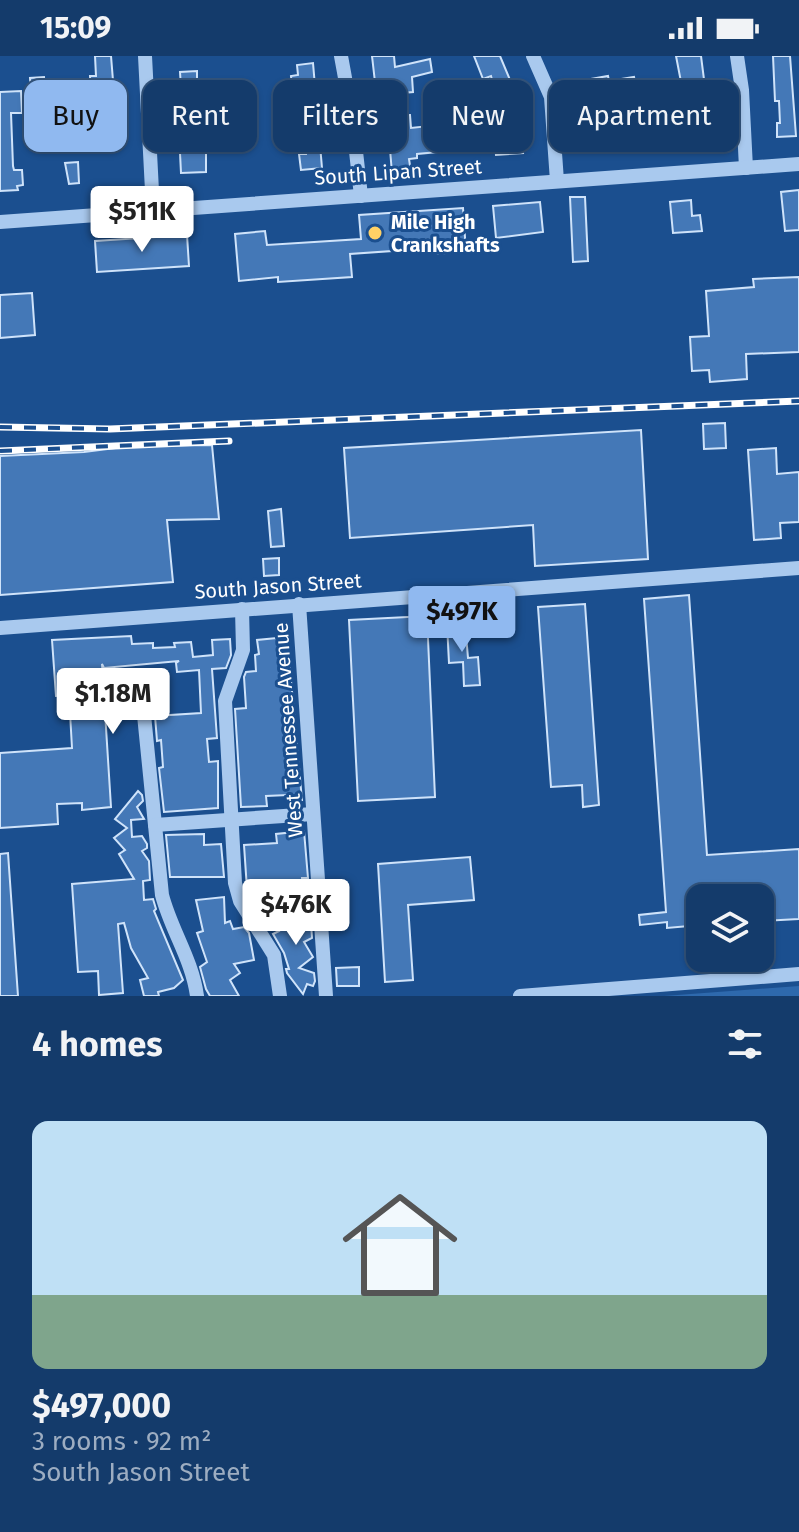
<!DOCTYPE html>
<html lang="en">
<head>
<meta charset="utf-8">
<style>
  :root { --surface:#143b6b; --page:#1d4271; --text:#f1f3f6; --muted:#9dadc1; --line:#33557e; --accent:#90b9f0 }
  body { margin:0; font-family:"Fira Sans",sans-serif; background:var(--page); color:var(--text); height:100vh; display:flex; flex-direction:column; font-size:30px; white-space:nowrap }
  * { box-sizing:border-box; margin:0 }
  p { font-size:26px; color:var(--muted) }
  .icon { flex:none; width:44px; height:44px; fill:none; stroke:currentColor; stroke-width:2; stroke-linecap:round; stroke-linejoin:round }
  .map { position:relative; height:940px; overflow:hidden }
  .drawer { display:flex; flex-direction:column; background:var(--surface); flex:1 }
  .drawer>* { flex:none }
  .guide { position:absolute; left:24px; top:24px; width:752px; height:72px; display:flex; gap:16px }
  .tools { position:absolute; left:686px; top:828px; display:grid; gap:16px }
  .tools a { display:grid; place-items:center; width:88px; height:88px; border-radius:16px; background:var(--surface); box-shadow:0 2px 6px #0004,0 0 0 2px var(--line); font-size:40px }
  .price { position:absolute; translate:-50% -68px; padding:0 18px; border-radius:8px; background:#fff; color:#222; font-size:26px; line-height:52px; filter:drop-shadow(0 2px 4px #0008) }
  .price::after { content:''; position:absolute; left:50%; top:48px; width:24px; height:18px; margin-left:-12px; background:inherit; clip-path:polygon(0 0,100% 0,50% 100%) }
  .price.current { background:var(--accent); color:#111 }
  ul { padding:0; list-style:none }
  li { display:grid; align-content:center; gap:16px; height:424px; padding:0 32px }
  li+li { border-top:2px solid var(--line) }
  li span { display:grid; place-items:center; height:248px; border-radius:16px; color:#555 }
  li>.icon { margin-inline-start:auto }
  span .icon { width:144px; height:144px; fill:#fffc; stroke-width:1 }
  li b { font-size:34px }
  h2 { display:flex; justify-content:space-between; align-items:center; height:96px; padding:0 32px; font-size:34px }
  .pill { padding:0 28px; border-radius:16px; background:var(--surface); box-shadow:0 2px 6px #0004,0 0 0 2px var(--line); font-size:28px; line-height:72px }
  .pill.current { background:var(--accent); color:#111 }
  .status { display:flex; justify-content:space-between; align-items:center; height:56px; padding:0 40px; background:var(--surface); direction:ltr }
  .status svg { height:22px; fill:currentColor }
  .map>svg:first-child { display:block }
  .green { fill:#2e69ad }
  .building { fill:#4478b7; stroke:#cfe3fa; stroke-width:2 }
  .lines { fill:none; stroke-linecap:round; stroke-linejoin:round }
  .minor { stroke:#a9c9ee; stroke-width:14 }
  .rail-casing { stroke:#fff; stroke-width:7 }
  .rail { stroke:#1b4f8f; stroke-width:4; stroke-dasharray:12; stroke-linecap:butt }
  .poi-dot { fill:#ffd166; stroke:#1b4f8f; stroke-width:3 }
  .labels { text-anchor:middle; dominant-baseline:central; stroke-width:6; stroke-linejoin:round; paint-order:stroke }
  .street-label { font-size:20px; fill:#fff; stroke:#1b4f8f }
  .poi-label { font-size:20px; font-weight:bold; fill:#fff; stroke:#1b4f8f; text-anchor:start }
</style>
</head>
<body>
<div class="status"><b>15:09</b><svg viewBox="0 0 49 12"><path d="M0 12V9h3v3zM5 12V6h3v6zM10 12V3h3v9zM15 12V0h3v12zM26 1h20v11H26zM47 4h2v5h-2z"/></svg></div>
<div class="map">
<svg width="799" height="940" viewBox="0 0 799 940">
  <rect width="100%" height="100%" fill="#1b4f8f"/>
  <!-- green -->
  <path class="green" d="M799,930V940H664Z"/>
  <!-- building -->
  <g class="building">
    <path d="M95,0H111L118,86L95,88V72H98L97,45H91L90,20H96Z"/>
    <path d="M372,0H394L395,11L430,3L432,16L412,21L413,36L402,37L404,59H410L411,72L438,69L439,82L448,81L449,95L417,98V102L409,103L411,116L392,117L385,34L376,35Z"/>
    <path d="M474,0H500L513,31L519,54L502,59L491,20L483,23Z"/>
    <path d="M676,0H701L706,39L689,41L688,30L682,31Z"/>
    <path d="M773,0H790L796,80L777,81V67H780L779,45H775Z"/>
    <path d="M313,7L322,112L301,114L299,98H306L303,52L300,29L292,30L291,20L298,19L297,9Z"/>
    <path d="M197,15V28L233,26L234,40L199,43L201,66L207,65L208,76L184,78L180,16Z"/>
    <path d="M608,20L609,25L634,21L637,36L633,37L634,42L583,50L579,25Z"/>
    <path d="M44,21L45,36L31,37L30,22Z"/>
    <path d="M21,35L22,57H11L13,110L14,114H22L23,129L17,130L18,134L0,135V36Z"/>
    <path d="M476,52L479,65L464,69L460,57Z"/>
    <path d="M48,62L50,81L34,82L32,64Z"/>
    <path d="M712,63L714,90L690,91L689,79L672,80L671,66Z"/>
    <path d="M605,68L607,93L589,94L587,70Z"/>
    <path d="M519,73L523,97L496,99L494,81L502,80V75Z"/>
    <path d="M206,96V116L181,117L180,97Z"/>
    <path d="M78,106L79,127L69,128L65,107Z"/>
    <path d="M799,134V174L785,175L781,136Z"/>
    <path d="M570,141H585L588,205L573,206Z"/>
    <path d="M691,144L692,160L700,159L702,175L673,177L670,146Z"/>
    <path d="M540,146L543,176L496,182L493,150Z"/>
    <path d="M463,152L466,196L435,198L434,183L391,186L392,195L350,198L352,221L278,226V221L239,225L235,178L265,175L267,189L361,183L359,159Z"/>
    <path d="M187,179L189,210L97,216L95,185Z"/>
    <path d="M799,221V296L746,298L747,323L710,326L709,314L692,315L690,281L709,280L706,235L754,231L753,223Z"/>
    <path d="M32,237L35,279L0,282V239Z"/>
    <path d="M725,367L726,392L704,393L703,368Z"/>
    <path d="M641,374L648,503L535,510L533,469L350,482L344,392Z"/>
    <path d="M212,389L219,463L167,464L173,526L0,539V400L84,396L131,390Z"/>
    <path d="M776,392L777,418L799,416V466L780,467L781,482L754,484L748,394Z"/>
    <path d="M281,453L284,490L271,491L268,455Z"/>
    <path d="M279,502V519L264,520L263,503Z"/>
    <path d="M689,539L707,799L799,793V863L760,865V842H700V869L667,872V866L640,869L639,859L666,856L644,543Z"/>
    <path d="M585,548L599,749L583,751L582,729L551,731L538,551Z"/>
    <path d="M427,560L435,741L358,745L349,564Z"/>
    <path d="M465,567L468,602L478,601L480,629L464,630L463,606L449,607L447,568Z"/>
    <path d="M131,580L132,588L153,587V592L175,591L174,587L191,586L193,601L213,599L212,584L230,583L231,599L226,612L212,613L217,682L207,683L209,706L218,705V752L164,756L159,712L163,711L161,684L157,685L155,660L201,657L199,614L177,616L176,607L179,605L104,612L102,608L111,751L82,754V747L57,748L58,768L0,772V697L72,692L69,639L56,640L52,584Z"/>
    <path d="M287,581L302,744L288,745V739L266,740L267,750L241,751L235,653L246,652L244,621L246,616L256,615L255,599L259,598L257,584Z"/>
    <path d="M138,735L142,739L143,745L137,751L144,763L131,764L132,781L142,780L147,788V792L142,795L149,805L150,824L143,825L144,844L153,843L156,853L154,855L183,924L174,932L158,936L159,940H144L140,924L148,922L131,892L124,867L118,868L123,937L99,939L98,915L78,916L72,828L134,823L119,798L125,794L114,782L127,772L115,763Z"/>
    <path d="M304,775L308,822H302L303,845L255,849L254,834L247,833L244,789L277,787L276,778Z"/>
    <path d="M204,778V789L221,788L224,821H170L166,779Z"/>
    <path d="M8,797L18,940H0V798Z"/>
    <path d="M470,801L474,844L408,849L413,924L385,926L378,808Z"/>
    <path d="M224,841L225,867L230,865L233,873L244,871L249,877L254,904L234,908L240,917L230,924L239,940H210L206,933L200,911L207,906L197,877L203,875L196,844Z"/>
    <path d="M306,856L311,867L312,882L304,886L313,901L299,912L314,917L315,925L313,930L307,928L303,938L287,917L286,913H289L284,897L273,878L279,875L272,864Z"/>
    <path d="M359,911V930H337L336,912Z"/>
  </g>
  <g class="lines">
    <!-- minor -->
    <g class="minor">
      <path d="M145,0L153,154"/>
      <path d="M341,0L352,60L361,140"/>
      <path d="M533,0L551,41L557,125"/>
      <path d="M737,0L742,34L746,112"/>
      <path d="M0,166L799,108"/>
      <path d="M299,548L326,940"/>
      <path d="M242,553L243,594L225,645L235,827L240,845L274,899L280,940"/>
      <path d="M0,572L799,512"/>
      <path d="M142,639L162,839C171,874 192,903 197,940"/>
      <path d="M155,769L313,758"/>
      <path d="M520,940L799,918"/>
    </g>
    <defs>
      <g id="rail">
        <path d="M0,371L110,373L799,345"/>
        <path d="M0,395L229,385"/>
      </g>
    </defs>
    <!-- rail casing -->
    <use href="#rail" class="rail-casing"/>
    <!-- rail -->
    <use href="#rail" class="rail"/>
  </g>
  <!-- markers -->
  <circle class="poi-dot" cx="375" cy="177" r="8"/>
  <g class="labels">
    <!-- street labels -->
    <g class="street-label">
      <text transform="translate(398 116) rotate(-4)">South Lipan Street</text>
      <text transform="translate(278 530) rotate(-4)">South Jason Street</text>
      <text transform="translate(288 674) rotate(-94)">West Tennessee Avenue</text>
    </g>
    <!-- poi labels -->
    <g class="poi-label">
      <text x="391" y="166">Mile High<tspan x="391" dy="23">Crankshafts</tspan></text>
    </g>
  </g>
</svg>
<div class="tools">
<a><svg class="icon" aria-label="layers" viewBox="0 0 24 24"><path d="M12 4l9 5-9 5-9-5zM3 14l9 5 9-5"/></svg></a>
</div>
<b class="price" style="left:142px;top:198px">$511K</b>
<b class="price current" style="left:462px;top:598px">$497K</b>
<b class="price" style="left:113px;top:680px">$1.18M</b>
<b class="price" style="left:296px;top:891px">$476K</b>
<div class="guide">
<a class="pill current">Buy</a>
<a class="pill">Rent</a>
<a class="pill">Filters</a>
<a class="pill">New</a>
<a class="pill">Apartment</a>
</div>
</div>
<section class="drawer">
<h2>4 homes<svg class="icon" aria-label="filters" viewBox="0 0 24 24"><path d="M4 7h16M4 17h16"/><circle cx="9" cy="7" r="2"/><circle cx="15" cy="17" r="2"/></svg></h2>
<ul>
<li><span style="background:linear-gradient(#bfe0f5 70%,#7fa58c 0)"><svg class="icon" aria-label="home" viewBox="0 0 24 24"><path d="M3 11l9-7 9 7M6 9v11h12V9"/></svg></span><div><b>$497,000</b><p>3 rooms · 92 m²</p><p>South Jason Street</p></div></li>
</ul>
</section>
</body>
</html>
